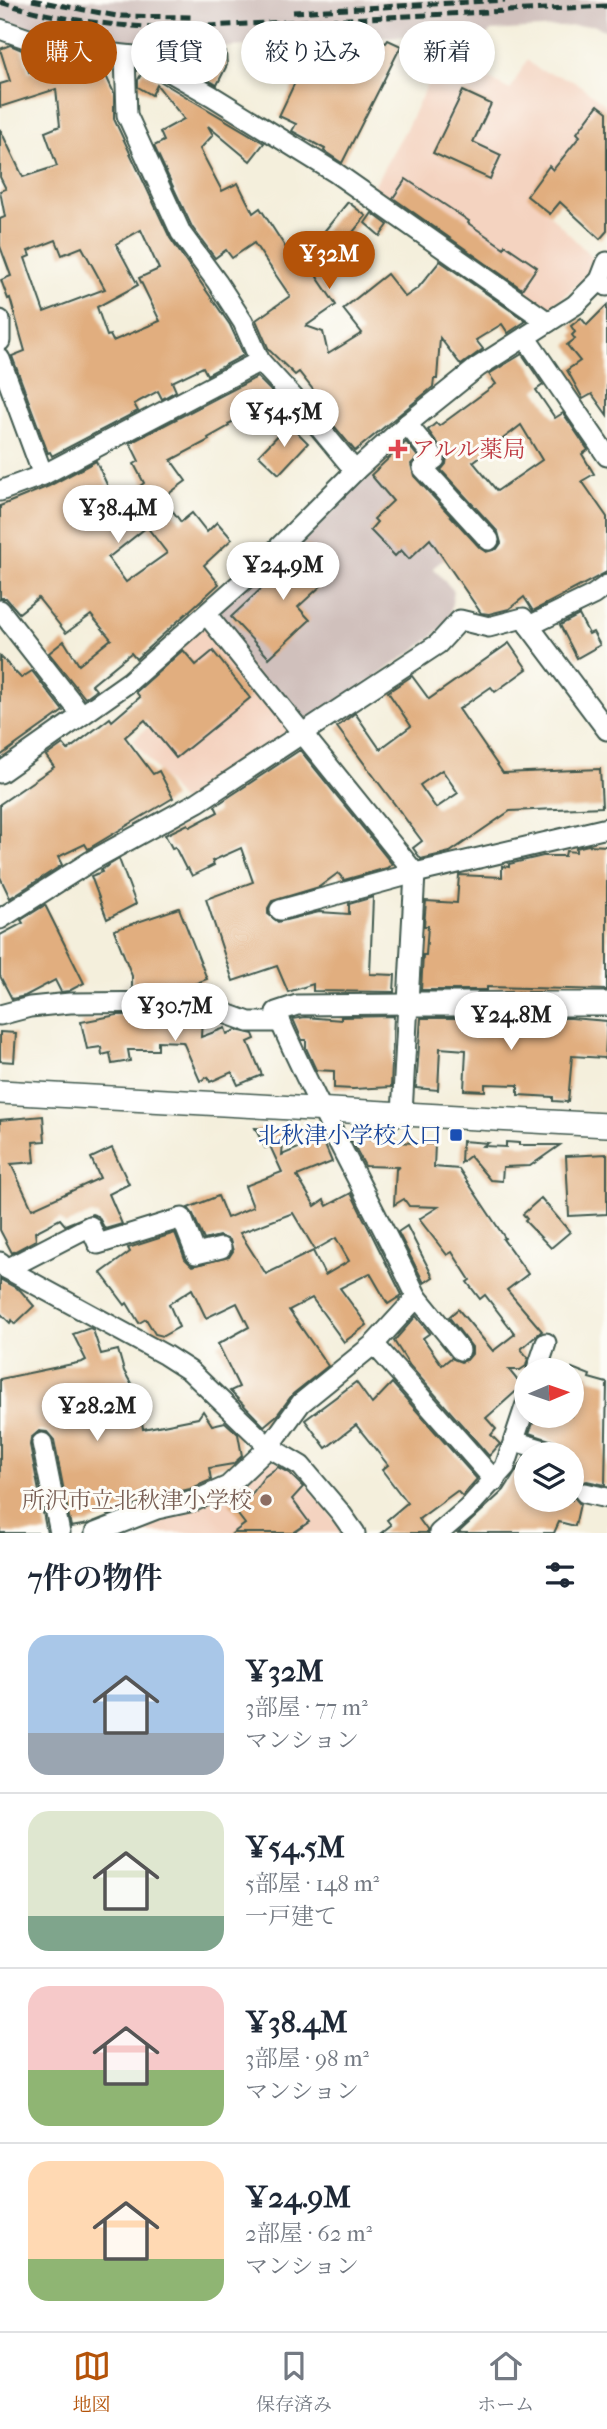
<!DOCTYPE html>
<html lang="ja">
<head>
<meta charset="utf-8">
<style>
  :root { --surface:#fff; --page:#f2f2f3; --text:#1f2937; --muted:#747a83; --line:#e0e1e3; --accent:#b45309 }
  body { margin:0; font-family:"IM FELL French Canon","Noto Serif JP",serif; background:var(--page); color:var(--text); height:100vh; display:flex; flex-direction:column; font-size:26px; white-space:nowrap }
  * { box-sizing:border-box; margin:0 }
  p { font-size:23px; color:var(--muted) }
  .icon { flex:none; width:38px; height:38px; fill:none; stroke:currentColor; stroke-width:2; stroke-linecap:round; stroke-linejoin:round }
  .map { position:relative; height:1533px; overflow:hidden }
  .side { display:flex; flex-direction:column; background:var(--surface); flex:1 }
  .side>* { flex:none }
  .banner { position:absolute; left:21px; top:21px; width:565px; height:63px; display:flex; gap:14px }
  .needle { width:46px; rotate:88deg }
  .fabs { position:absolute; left:514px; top:1358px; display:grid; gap:14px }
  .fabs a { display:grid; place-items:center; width:70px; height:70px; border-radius:50%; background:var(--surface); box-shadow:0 4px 10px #0003; font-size:35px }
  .price { position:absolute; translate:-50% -60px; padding:0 16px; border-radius:24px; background:#fff; color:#222; font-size:23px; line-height:46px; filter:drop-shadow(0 2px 4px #0008) }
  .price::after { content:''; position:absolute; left:50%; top:42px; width:21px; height:16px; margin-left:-10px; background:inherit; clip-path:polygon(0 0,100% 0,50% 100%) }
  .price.on { background:var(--accent); color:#fff }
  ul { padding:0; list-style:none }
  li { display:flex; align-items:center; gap:21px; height:175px; padding:0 28px }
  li+li { border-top:2px solid var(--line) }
  li span { display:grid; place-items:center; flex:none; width:196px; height:140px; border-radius:21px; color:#555 }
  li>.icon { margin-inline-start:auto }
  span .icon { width:84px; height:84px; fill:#fffc; stroke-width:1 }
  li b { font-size:30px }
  h2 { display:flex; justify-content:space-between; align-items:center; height:84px; padding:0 28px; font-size:30px }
  .chip { padding:0 24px; border-radius:32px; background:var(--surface); box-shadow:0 4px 10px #0003; font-size:24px; line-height:63px }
  .chip.on { background:var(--accent); color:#fff }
  .tab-bar { display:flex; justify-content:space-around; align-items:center; height:98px; border-top:2px solid var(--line); background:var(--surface); font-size:19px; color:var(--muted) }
  .tab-bar a { display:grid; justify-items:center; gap:4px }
  .tab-bar .on { color:var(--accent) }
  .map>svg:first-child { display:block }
  .built { fill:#f4d3c0 }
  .industrial { fill:#d0c0bc }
  .building { fill:#e1ae7f; fill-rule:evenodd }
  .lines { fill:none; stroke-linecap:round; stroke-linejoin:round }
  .minor-casing { stroke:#3f584d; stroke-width:23 }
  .tertiary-casing { stroke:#3f584d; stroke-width:26 }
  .minor { stroke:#fff; stroke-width:19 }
  .tertiary { stroke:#fff; stroke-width:23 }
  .rail { stroke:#1f3d34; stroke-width:5; stroke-dasharray:10 5; stroke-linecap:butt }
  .health-dot { fill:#e0444e; stroke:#fdfcf7; stroke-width:2.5 }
  .transit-dot { fill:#1a4fb4; stroke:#fdfcf7; stroke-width:2.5 }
  .education-dot { fill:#8d6e63; stroke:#fdfcf7; stroke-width:2.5 }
  .labels { text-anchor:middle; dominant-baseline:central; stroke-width:6; stroke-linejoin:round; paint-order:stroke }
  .health-label { font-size:23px; fill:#be3a42; stroke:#fdfcf7; text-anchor:start }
  .transit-label { font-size:23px; fill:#164399; stroke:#fdfcf7; text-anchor:end }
  .education-label { font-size:23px; fill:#785e54; stroke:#fdfcf7; text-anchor:end }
</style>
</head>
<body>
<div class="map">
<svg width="607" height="1533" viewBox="0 0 607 1533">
  <rect width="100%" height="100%" fill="#fdfcf7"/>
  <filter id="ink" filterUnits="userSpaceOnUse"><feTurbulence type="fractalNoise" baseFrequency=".0143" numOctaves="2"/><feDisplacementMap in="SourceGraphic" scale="14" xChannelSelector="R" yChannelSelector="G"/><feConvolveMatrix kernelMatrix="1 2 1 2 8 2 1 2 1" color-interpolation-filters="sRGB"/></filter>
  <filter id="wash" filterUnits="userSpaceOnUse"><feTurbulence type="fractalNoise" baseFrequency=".00686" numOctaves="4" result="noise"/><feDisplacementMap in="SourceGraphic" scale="28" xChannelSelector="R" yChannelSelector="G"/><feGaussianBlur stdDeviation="1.57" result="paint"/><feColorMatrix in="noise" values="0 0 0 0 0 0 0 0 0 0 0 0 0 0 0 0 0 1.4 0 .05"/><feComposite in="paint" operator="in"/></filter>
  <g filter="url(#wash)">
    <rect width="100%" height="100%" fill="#f4efdc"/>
    <!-- built -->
    <g class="built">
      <path d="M442,54L510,90L527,60L539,70L573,80L607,106V137L548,213L594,259L584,278L545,313L372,189L408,125Z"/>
      <path d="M207,615L304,732L187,808L133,740L206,678L177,641Z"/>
      <path d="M275,1460L293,1468L345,1533H111Z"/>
    </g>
    <!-- industrial -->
    <g class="industrial">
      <path d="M0,0H607V31L593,25L491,31L484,39L472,32L151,52L45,36L0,22Z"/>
      <path d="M361,466L448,555L433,568L454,591L449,620L426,642L302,729L207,615Z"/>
    </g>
    <g id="blocks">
      <!-- building -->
      <g class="building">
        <path d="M374,37L386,43L388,40L401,46L342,163L324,151L325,149L292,131L296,124L279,116L314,42L339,54L341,50L363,60Z"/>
        <path d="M10,45L22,50L29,72L34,70L35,75L90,69L89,64L101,65L114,93V119L170,238L230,325L244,355L207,375L203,367L172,382L176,391L162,399L158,391L134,404L138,411L52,456L50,452L48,453L12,356L25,351L10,298L8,299L1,280L11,276L0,246V219L5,217L0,191L6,189L0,177V129L23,177L57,166L45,132L60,126L56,89L0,107V84L10,81L0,49ZM141,230L159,269L139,278L160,321L113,341L110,335L107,336L97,307L138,285L116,244ZM56,240L62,255L82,247L105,289L44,312L25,258L30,256L28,251Z"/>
        <path d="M226,52L227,65L217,85L171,58L174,53L189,61L193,55Z"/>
        <path d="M143,71L264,143L250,161L208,126L213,135L200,149L222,191L238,183L253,213L260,208L297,265L348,202L366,216L317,277L336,305L306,326L323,332L328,354L362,333L343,309L387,274L405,297L418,288L440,261L526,321L508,333L502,324L476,340L483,349L461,365L440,338L437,379H434L433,387L355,451L324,414L329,410L299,372L295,375L269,350L256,320L290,296L254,243L232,258L226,250L215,258L192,227L154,146L164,141L160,132L184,119L157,85L152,95L138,87V80Z"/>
        <path d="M463,91L491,104L473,142L501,155L490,179L433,153Z"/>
        <path d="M598,105L607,112V231L600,239L560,202L550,214L527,196L549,166L553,170L580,136L577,133Z"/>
        <path d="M406,179L469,221L468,223L504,248L505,245L537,267L522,289L393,198Z"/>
        <path d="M372,213L388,225L380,236L365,223Z"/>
        <path d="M607,305V415L592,394L583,399L567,370L580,361L567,345L575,339L572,335L575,332L571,326L581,318L587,325Z"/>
        <path d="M522,354L543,385L536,390L555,418L563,413L588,450L582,454L594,474L582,481L607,517V572L533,611L524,597L509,609L489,614L481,613L430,539L409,559L401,550L395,556L370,530L377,522L374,519L393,501L371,475L406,442L418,457L411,464L414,476L480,548L486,552L497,549L501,543L498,532L441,470L446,464L447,457L428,430L436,423L439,426L496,384L489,374ZM521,425L542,460L497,491L473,462Z"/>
        <path d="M257,377L273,393L251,413L228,424L229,426L208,438L209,440L171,460L186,481L163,498L181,522L192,513L207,532L217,522L232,539L204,565L219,584L136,659L131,653L92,685L96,690L85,698L49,653L64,641L79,665L111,639L91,615L66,633L38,598L19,613L6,598H0V506L49,486L96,461L116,504L144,483L134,464L139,461L130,443ZM147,527L167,553L126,582L108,558Z"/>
        <path d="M289,424L308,443L279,474L259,455Z"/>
        <path d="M308,545L334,574L298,607L310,620L269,658L231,617Z"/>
        <path d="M579,615L589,634L593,632L600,645L577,658L560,625Z"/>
        <path d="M509,643L527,669L495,692L491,687L459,709L503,773L600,769L602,807L510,811L450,852L421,859L413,848L422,841L337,727L355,713L380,749L411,726L388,692L412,676L429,699ZM442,770L458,793L436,808L420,785Z"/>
        <path d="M183,650L196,665L213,651L250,698L176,758L145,720L125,737L153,774L159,771L173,798L88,849L85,844L58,857L62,865L10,898L0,877V804L54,767L46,756L63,744L68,750L110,718L112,721L140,697L136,692Z"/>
        <path d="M0,656L21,678L32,671L63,711L0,756Z"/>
        <path d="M300,750L392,864L387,868L344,880L338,873L319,887L272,901L268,908V914L278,922L319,912L349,914V904L373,897L370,974L395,975L394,992L313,991V984L288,992L277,966L233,981L206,899L253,882L241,848L212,861L214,865L192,876L188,868L186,869L175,847L172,848L165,835L188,824L190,827L218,812L215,806Z"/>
        <path d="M588,845L607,846V990L487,987V990H421L423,955H426L428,926H424L426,901L457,903L459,875L502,877V866L509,867V864L543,856H565L566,851L576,852V848Z"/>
        <path d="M119,859L136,904L107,919L91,876L102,872L101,870Z"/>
        <path d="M45,905L84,983L69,991L61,992L55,980L25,996L12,999L0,976V935L23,923L21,920Z"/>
        <path d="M179,908L207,979L179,990H132V976L114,930Z"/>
        <path d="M180,1014L202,1018L201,1037L225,1028L227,1034L236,1030L253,1034L255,1039L248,1042L262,1075L238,1085L232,1072L210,1082L208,1077L200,1081L183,1042L158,1041V1050H128L130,1061L112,1064L110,1053L102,1055L101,1047L87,1049L81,1022L117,1015Z"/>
        <path d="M394,1016L391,1087L353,1089L334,1088V1071L316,1070L306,1048V1040H302L293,1019L305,1017L341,1020V1017Z"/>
        <path d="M421,1018H479L515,1022V1018H571L607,1021L605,1058L572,1056L568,1102L553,1101V1097L518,1095V1085L485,1084V1091L464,1090L466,1050L440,1048L438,1090L416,1088Z"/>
        <path d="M0,1032L16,1033L14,1062L0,1061Z"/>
        <path d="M43,1116L45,1141L33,1142L35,1162L11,1164L32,1209L100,1178L91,1158L112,1148L129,1184L109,1194L122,1224L105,1229L98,1216L92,1214L65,1225L60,1219L35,1232L36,1240L12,1253L0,1230V1120Z"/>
        <path d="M255,1128L284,1130L282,1155L322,1138L332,1162L297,1176L315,1206L324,1200L327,1206L351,1193L402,1295L388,1304L370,1273L340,1288L367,1325L344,1342L312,1298L289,1310L328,1366L293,1394L277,1415L264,1426L230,1391L239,1387L218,1344L249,1327L237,1303L206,1318L192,1289L169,1304L179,1327L163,1336L155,1334L146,1319L139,1323L127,1303L125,1305L101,1273L130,1252L128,1248L175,1233L185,1259L192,1266L229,1257L233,1251L230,1240L219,1236L204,1240L193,1214L188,1208L218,1196L227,1218L253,1207L245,1186L282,1172L270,1146L265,1148ZM293,1213L315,1250L336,1238L349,1261L325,1275L313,1251L266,1274L240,1233Z"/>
        <path d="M350,1138L396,1139V1142L435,1144L434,1167L459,1169L505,1238L503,1239L528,1274L507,1290L542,1331L521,1349L528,1358L526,1366L520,1370H509L522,1386L486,1418L496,1429L491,1435L500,1444L489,1456L410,1366L394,1341L416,1316L430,1333L423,1338L442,1365L451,1358L461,1362L467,1360L472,1354V1347L449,1317L458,1309L493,1351L515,1334L485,1295L480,1299L467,1282L470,1280L452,1252L447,1255L419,1219L438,1207L409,1206L404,1199L394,1205L396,1169L400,1167L365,1166Z"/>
        <path d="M462,1141L488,1143L483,1146L506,1147V1142L519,1143V1145H560L530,1166L503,1167L502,1181L490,1180L470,1156L461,1163Z"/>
        <path d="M607,1154V1214L569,1216L566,1156Z"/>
        <path d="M541,1198L570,1232L551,1248L525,1221L527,1219L523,1214Z"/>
        <path d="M407,1226L433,1277L424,1283L398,1232Z"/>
        <path d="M0,1279L20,1290L34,1306L15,1324L12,1320L10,1323L0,1313Z"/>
        <path d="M90,1328L93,1330L101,1354L118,1350L124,1371L137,1394L132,1417L141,1415L143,1429L198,1418L203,1411L212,1425L225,1422L238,1434L242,1456L233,1464L209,1468L211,1480L190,1489L153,1498L88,1524L71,1527L54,1440L47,1432L39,1431L31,1438L30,1445L47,1533H0V1379L82,1362L86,1360L73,1334Z"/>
        <path d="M572,1368L590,1375L589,1378L607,1383L605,1485L587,1481L577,1484L573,1496L580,1504L575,1526L559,1522L554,1533H458L504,1490L525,1457L527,1500H572V1454H560V1447L556,1442L529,1433L536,1416H572Z"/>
        <path d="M356,1382L372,1404L392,1383L477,1479L462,1496L457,1491L419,1519L427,1530V1533H381L391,1525L387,1520L407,1503L382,1470L388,1465L356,1425L326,1448L305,1420Z"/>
        <path d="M278,1467L289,1473L303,1487L292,1499L309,1522L293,1533H233L245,1524L229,1503L247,1490L249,1498L264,1477Z"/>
      </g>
    </g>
  </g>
  <g filter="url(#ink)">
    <use href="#blocks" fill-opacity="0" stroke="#3f584d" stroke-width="2"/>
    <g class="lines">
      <defs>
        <g id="minor">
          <path d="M0,29L34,41L76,50L144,57L212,96L336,173L548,322"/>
          <path d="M125,56L127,115L181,233L217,282L243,322L260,361L304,409L355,471"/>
          <path d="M607,262L600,280L607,286"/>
          <path d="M0,320V341"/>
          <path d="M525,337L607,456"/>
          <path d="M0,359L43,475"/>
          <path d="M407,424L435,459L423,468L489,540"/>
          <path d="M0,491L43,475L260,361"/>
          <path d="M0,610L82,715"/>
          <path d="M207,615L415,873L402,1114"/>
          <path d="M529,626L593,595L607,585"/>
          <path d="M0,773L129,682L261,565L355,471L407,424L478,367L575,305L600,280"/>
          <path d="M280,910L415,873L607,828"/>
          <path d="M0,919L91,861L198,802L438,644L460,620L489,627L523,618L607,730"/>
          <path d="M0,1015L30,1007L70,1003L181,1002L208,1007L249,1022H281"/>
          <path d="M0,1262L7,1269L165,1355L190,1371L269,1447L301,1466L340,1512L355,1533"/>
          <path d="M7,1269L90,1226L98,1244L182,1218L196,1254L221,1248"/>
          <path d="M417,1297L460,1350"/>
          <path d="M374,1344L495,1481"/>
          <path d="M537,1370L546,1343"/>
          <path d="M514,1441L548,1451"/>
          <path d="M42,1443L60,1533"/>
          <path d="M585,1493L607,1498"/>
          <path d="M95,1533L157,1509L194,1501L228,1486L269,1447L301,1403L374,1344L417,1297C371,1201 318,1109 276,1012L297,1005L408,1004"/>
          <path d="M439,1533L468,1508L505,1467L527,1401"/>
        </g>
        <g id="tertiary">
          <path d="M408,1004H607"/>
          <path d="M0,1092L607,1125"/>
        </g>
      </defs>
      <!-- minor casing -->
      <use href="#minor" class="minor-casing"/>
      <!-- tertiary casing -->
      <use href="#tertiary" class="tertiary-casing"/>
      <!-- minor -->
      <use href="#minor" class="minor"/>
      <!-- tertiary -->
      <use href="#tertiary" class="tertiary"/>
      <!-- rail -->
      <g class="rail">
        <path d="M32,0L117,16L192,17"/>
        <path d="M0,2C58,20 110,26 170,28L607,6"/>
        <path d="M293,12L505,0"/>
      </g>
    </g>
  </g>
  <!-- markers -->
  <path class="health-dot" d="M394.5 438.5h7v7h7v7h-7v7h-7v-7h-7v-7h7z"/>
  <rect class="transit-dot" x="449" y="1128" width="14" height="14" rx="3.5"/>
  <circle class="education-dot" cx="266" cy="1500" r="7"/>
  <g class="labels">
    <!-- health labels -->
    <g class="health-label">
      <text x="412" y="449">アルル薬局</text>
    </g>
    <!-- transit labels -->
    <g class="transit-label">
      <text x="442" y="1135">北秋津小学校入口</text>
    </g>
    <!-- education labels -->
    <g class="education-label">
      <text x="252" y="1500">所沢市立北秋津小学校</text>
    </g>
  </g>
</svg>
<div class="fabs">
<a><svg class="needle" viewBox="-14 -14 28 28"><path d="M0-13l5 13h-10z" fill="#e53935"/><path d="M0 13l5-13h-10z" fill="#747a83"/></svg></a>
<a><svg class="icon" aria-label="layers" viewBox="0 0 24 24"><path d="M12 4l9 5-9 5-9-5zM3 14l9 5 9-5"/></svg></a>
</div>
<b class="price on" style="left:329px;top:291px">¥32M</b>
<b class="price" style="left:284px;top:449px">¥54.5M</b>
<b class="price" style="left:118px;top:545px">¥38.4M</b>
<b class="price" style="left:283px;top:602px">¥24.9M</b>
<b class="price" style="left:175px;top:1043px">¥30.7M</b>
<b class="price" style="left:511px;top:1052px">¥24.8M</b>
<b class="price" style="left:97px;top:1443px">¥28.2M</b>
<div class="banner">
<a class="chip on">購入</a>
<a class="chip">賃貸</a>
<a class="chip">絞り込み</a>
<a class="chip">新着</a>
</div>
</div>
<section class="side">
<h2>7件の物件<svg class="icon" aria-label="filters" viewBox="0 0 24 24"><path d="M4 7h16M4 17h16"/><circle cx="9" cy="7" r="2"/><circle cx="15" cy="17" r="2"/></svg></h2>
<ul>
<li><span style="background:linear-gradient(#a9c7e8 70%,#9aa5b1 0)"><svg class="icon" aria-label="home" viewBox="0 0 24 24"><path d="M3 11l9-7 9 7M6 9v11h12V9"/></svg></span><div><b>¥32M</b><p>3部屋 · 77 m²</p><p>マンション</p></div></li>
<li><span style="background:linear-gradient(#dfe7d0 75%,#7fa58c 0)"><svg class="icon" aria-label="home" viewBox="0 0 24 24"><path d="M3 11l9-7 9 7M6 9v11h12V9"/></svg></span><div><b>¥54.5M</b><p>5部屋 · 148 m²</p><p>一戸建て</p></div></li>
<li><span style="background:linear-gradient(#f6c9c9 60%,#8fb573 0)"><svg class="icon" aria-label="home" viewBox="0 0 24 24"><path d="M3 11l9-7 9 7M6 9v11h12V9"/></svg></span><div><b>¥38.4M</b><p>3部屋 · 98 m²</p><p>マンション</p></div></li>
<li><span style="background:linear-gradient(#ffd9b3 70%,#8fb573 0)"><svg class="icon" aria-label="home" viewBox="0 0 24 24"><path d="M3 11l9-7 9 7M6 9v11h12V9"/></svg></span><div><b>¥24.9M</b><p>2部屋 · 62 m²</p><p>マンション</p></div></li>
</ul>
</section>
<nav class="tab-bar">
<a class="on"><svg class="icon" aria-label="map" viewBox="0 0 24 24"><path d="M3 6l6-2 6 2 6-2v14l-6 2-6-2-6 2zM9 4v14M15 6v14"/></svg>地図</a>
<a><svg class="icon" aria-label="saved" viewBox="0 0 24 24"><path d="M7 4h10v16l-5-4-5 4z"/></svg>保存済み</a>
<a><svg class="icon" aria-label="home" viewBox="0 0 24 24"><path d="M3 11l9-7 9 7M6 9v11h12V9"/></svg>ホーム</a>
</nav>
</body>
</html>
